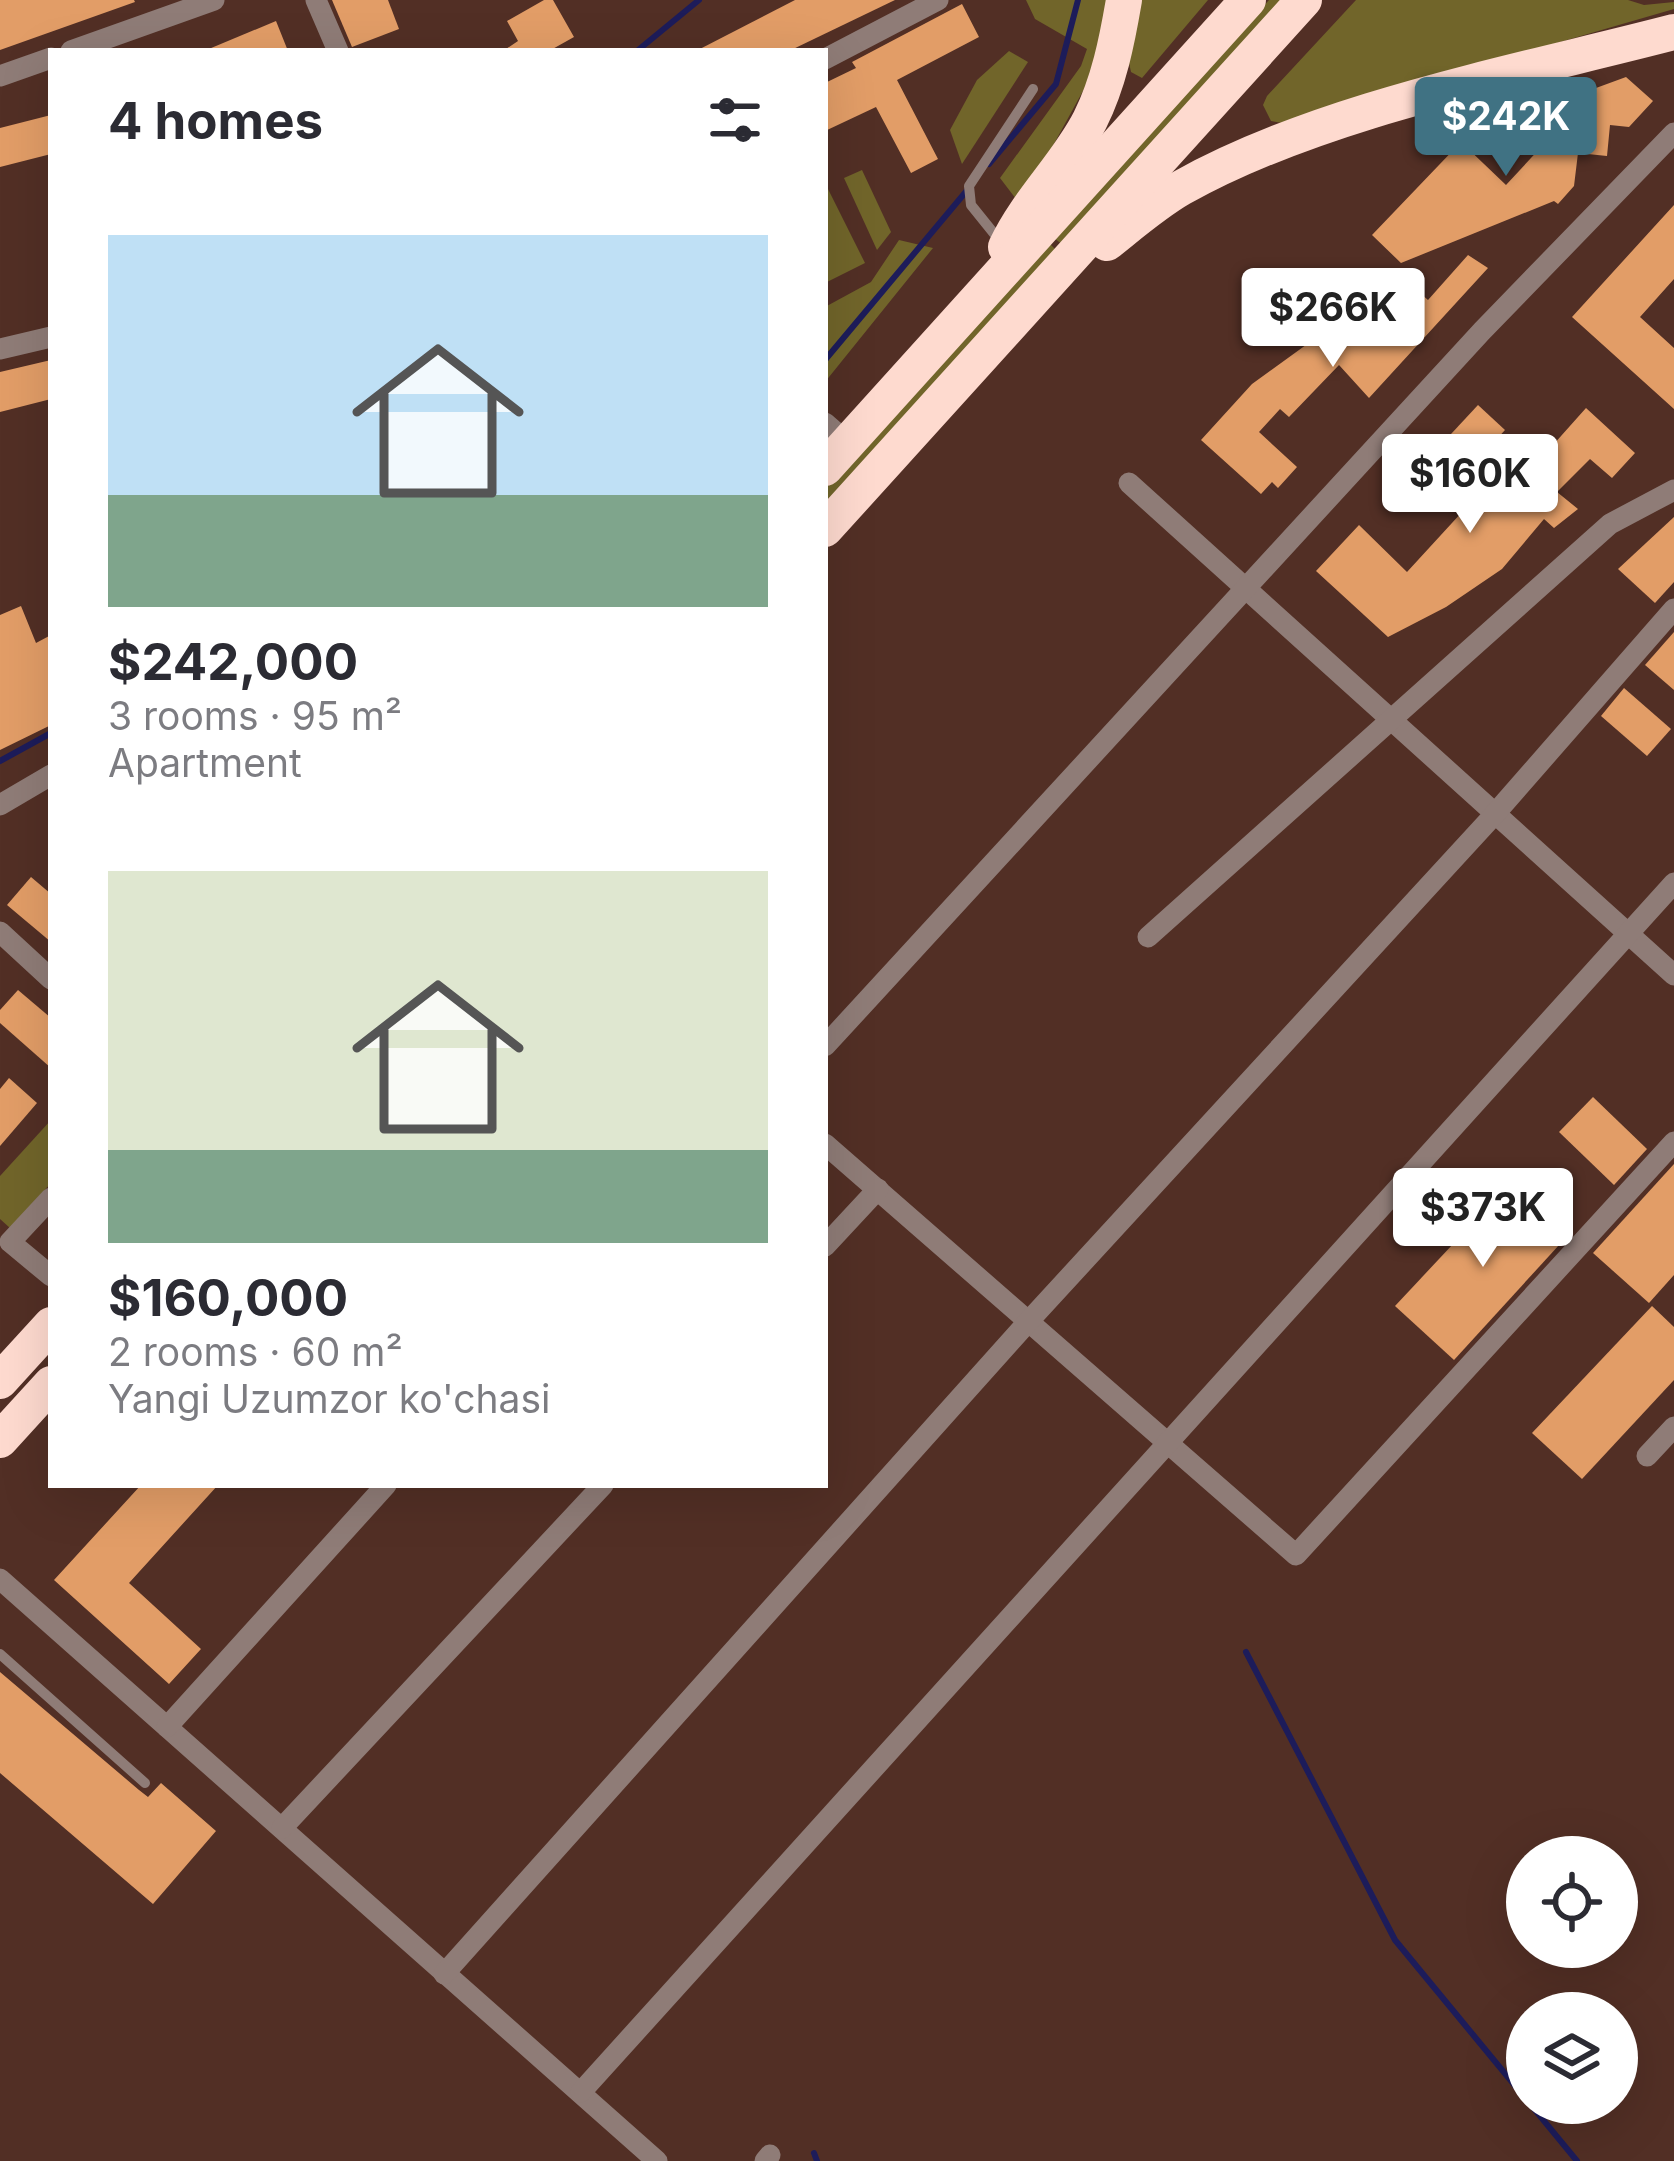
<!DOCTYPE html>
<html lang="en">
<head>
<meta charset="utf-8">
<style>
  :root { --surface:#fff; --page:#f7f7f7; --text:#2b2b33; --muted:#7c7c81; --accent:#407283 }
  body { margin:0; font-family:Inter,sans-serif; background:var(--page); color:var(--text); height:100vh; display:flex; flex-direction:column; font-size:45px; white-space:nowrap }
  * { box-sizing:border-box; margin:0 }
  p { font-size:39px; color:var(--muted) }
  .icon { flex:none; width:66px; height:66px; fill:none; stroke:currentColor; stroke-width:2; stroke-linecap:round; stroke-linejoin:round }
  .map { position:relative; flex:1; overflow:hidden }
  .details { position:absolute; left:48px; top:48px; width:780px; height:1440px; display:flex; flex-direction:column; background:var(--surface); border-radius:0px; box-shadow:0 12px 48px #0002 }
  .details>* { flex:none }
  .buttons { position:absolute; left:1506px; top:1836px; display:grid; gap:24px }
  .buttons a { display:grid; place-items:center; width:132px; height:132px; border-radius:50%; background:var(--surface); box-shadow:0 12px 48px #0002; font-size:60px }
  .price { position:absolute; translate:-50% -102px; padding:0 27px; border-radius:12px; background:#fff; color:#222; font-size:39px; line-height:78px; filter:drop-shadow(0 3px 6px #0008) }
  .price::after { content:''; position:absolute; left:50%; top:72px; width:36px; height:27px; margin-left:-18px; background:inherit; clip-path:polygon(0 0,100% 0,50% 100%) }
  .price.current { background:var(--accent); color:#fff }
  ul { padding:0; list-style:none }
  li { display:grid; align-content:center; gap:24px; height:636px; padding:0 60px }
  li span { display:grid; place-items:center; height:372px; border-radius:0px; color:#555 }
  li>.icon { margin-inline-start:auto }
  span .icon { width:216px; height:216px; fill:#fffc; stroke-width:1 }
  li b { font-size:51px }
  h2 { display:flex; justify-content:space-between; align-items:center; height:144px; padding:0 60px; font-size:51px }
  .map>svg:first-child { display:block }
  .green { fill:#71652a }
  .lines { fill:none; stroke-linecap:round; stroke-linejoin:round }
  .stream { stroke:#1d1c5a; stroke-width:6 }
  .building { fill:#e29d67 }
  .lane { stroke:#8f7c77; stroke-width:10 }
  .street { stroke:#8f7c77; stroke-width:21 }
  .highway { stroke:#fedacf; stroke-width:36 }
</style>
</head>
<body>
<div class="map">
<svg width="1674" height="2161" viewBox="0 0 1674 2161">
  <rect width="100%" height="100%" fill="#522f25"/>
  <!-- green -->
  <g class="green">
    <path d="M1026,0H1111L1101,58L1044,162L1016,199L1000,178L1081,66L1087,49L1035,19Z"/>
    <path d="M1141,0H1208L1142,78L1131,72L1128,58Z"/>
    <path d="M1269,0H1285L1063,245L1054,238Z"/>
    <path d="M1356,0H1628L1644,5L1674,2V9L1282,123L1271,121L1263,105L1267,96Z"/>
    <path d="M1009,51L1028,62L962,164L950,130L977,80Z"/>
    <path d="M862,170L891,232L877,250L844,178Z"/>
    <path d="M826,185L865,263L825,283V186Z"/>
    <path d="M899,240L933,248L825,382V307L871,282Z"/>
    <path d="M1048,242L1057,251L825,506V489Z"/>
    <path d="M51,1120V1183L10,1228L0,1219V1176Z"/>
  </g>
  <g class="lines">
    <!-- stream -->
    <g class="stream">
      <path d="M637,51L699,0"/>
      <path d="M989,164L1056,84L1078,0"/>
      <path d="M825,360L969,188"/>
      <path d="M0,761L51,733"/>
      <path d="M1246,1652L1395,1940L1577,2161"/>
      <path d="M814,2153L817,2161"/>
    </g>
  </g>
  <!-- building -->
  <g class="building">
    <path d="M0,0H134L135,2L0,50Z"/>
    <path d="M332,0H388L399,29L352,47Z"/>
    <path d="M544,0H553L574,37L549,51H503L518,41L507,21Z"/>
    <path d="M795,0H895L789,51H696Z"/>
    <path d="M962,4L979,37L897,80L938,159L911,173L876,107L825,131V83L856,68L852,62Z"/>
    <path d="M276,21L288,51H204Z"/>
    <path d="M1626,77L1653,101L1629,127L1610,125L1607,156L1578,153L1574,186L1558,204L1554,201L1401,263L1372,235L1461,142L1506,185L1596,88Z"/>
    <path d="M51,115V154L0,167V128Z"/>
    <path d="M1674,205V279L1640,317L1674,348V409L1572,317Z"/>
    <path d="M1468,255L1488,268L1369,398L1339,365L1289,417L1280,409L1259,432L1297,467L1278,488L1272,482L1261,494L1201,440L1252,384L1368,300L1405,280L1428,300Z"/>
    <path d="M51,360V399L0,412V372Z"/>
    <path d="M1478,405L1505,430L1466,473L1438,448Z"/>
    <path d="M1586,408L1635,453L1612,478L1590,459L1557,492L1578,509L1554,528L1544,519L1502,569L1446,607L1388,637L1316,571L1359,525L1407,572L1485,487L1502,502Z"/>
    <path d="M1674,517V582L1655,603L1618,569Z"/>
    <path d="M21,606L36,643L51,635V725L0,750V615Z"/>
    <path d="M1674,632V690L1645,665Z"/>
    <path d="M1624,688L1671,729L1647,756L1601,716Z"/>
    <path d="M31,877L51,894V942L7,905Z"/>
    <path d="M18,990L51,1018V1068L0,1023V1010Z"/>
    <path d="M9,1078L37,1103L0,1146V1089Z"/>
    <path d="M1593,1097L1647,1149L1614,1185L1559,1132Z"/>
    <path d="M1674,1164V1275L1649,1303L1593,1253Z"/>
    <path d="M1513,1180L1570,1233L1454,1360L1395,1306Z"/>
    <path d="M1652,1306L1674,1327V1380L1582,1479L1532,1433Z"/>
    <path d="M141,1485H218L129,1583L201,1649L169,1684L54,1580Z"/>
    <path d="M0,1672L139,1790L148,1797L161,1783L216,1831L153,1904L0,1773Z"/>
  </g>
  <g class="lines">
    <!-- lane -->
    <g class="lane">
      <path d="M1000,241L971,205L969,186L1033,89"/>
      <path d="M0,1654L145,1783"/>
    </g>
    <!-- street -->
    <g class="street">
      <path d="M316,0L338,51"/>
      <path d="M71,51L214,0"/>
      <path d="M825,59L938,0"/>
      <path d="M0,76L51,58"/>
      <path d="M0,349L51,337"/>
      <path d="M825,423L848,443"/>
      <path d="M1129,483L1674,975"/>
      <path d="M0,805L51,775"/>
      <path d="M0,932L51,979"/>
      <path d="M1148,937L1610,524L1674,490"/>
      <path d="M825,1046L1482,331L1674,133"/>
      <path d="M825,1144L1296,1555L1674,1142"/>
      <path d="M51,1198L10,1242L51,1276"/>
      <path d="M825,1246L878,1189"/>
      <path d="M1647,1456L1674,1427"/>
      <path d="M0,1579L657,2161"/>
      <path d="M167,1727L386,1485"/>
      <path d="M282,1828L603,1485"/>
      <path d="M444,1974L1027,1323L1493,816L1674,609"/>
      <path d="M581,2092L1674,883"/>
      <path d="M765,2161L770,2155"/>
    </g>
    <!-- highway -->
    <g class="highway">
      <path d="M1107,243C1131,224 1155,203 1181,188C1322,109 1517,73 1674,32"/>
      <path d="M1006,247C1028,200 1067,165 1090,120C1109,82 1117,41 1124,0"/>
      <path d="M825,468L1248,0"/>
      <path d="M825,529L1304,0"/>
      <path d="M0,1381L51,1325"/>
      <path d="M0,1440L51,1384"/>
    </g>
  </g>
</svg>
<div class="buttons">
<a><svg class="icon" aria-label="locate" viewBox="0 0 24 24"><circle cx="12" cy="12" r="6"/><path d="M12 2v4M12 18v4M2 12h4M18 12h4"/></svg></a>
<a><svg class="icon" aria-label="layers" viewBox="0 0 24 24"><path d="M12 4l9 5-9 5-9-5zM3 14l9 5 9-5"/></svg></a>
</div>
<b class="price current" style="left:1506px;top:179px">$242K</b>
<b class="price" style="left:1333px;top:370px">$266K</b>
<b class="price" style="left:1470px;top:536px">$160K</b>
<b class="price" style="left:1483px;top:1270px">$373K</b>
<section class="details">
<h2>4 homes<svg class="icon" aria-label="filters" viewBox="0 0 24 24"><path d="M4 7h16M4 17h16"/><circle cx="9" cy="7" r="2"/><circle cx="15" cy="17" r="2"/></svg></h2>
<ul>
<li><span style="background:linear-gradient(#bfe0f5 70%,#7fa58c 0)"><svg class="icon" aria-label="home" viewBox="0 0 24 24"><path d="M3 11l9-7 9 7M6 9v11h12V9"/></svg></span><div><b>$242,000</b><p>3 rooms · 95 m²</p><p>Apartment</p></div></li>
<li><span style="background:linear-gradient(#dfe7d0 75%,#7fa58c 0)"><svg class="icon" aria-label="home" viewBox="0 0 24 24"><path d="M3 11l9-7 9 7M6 9v11h12V9"/></svg></span><div><b>$160,000</b><p>2 rooms · 60 m²</p><p>Yangi Uzumzor ko'chasi</p></div></li>
</ul>
</section>
</div>
</body>
</html>
